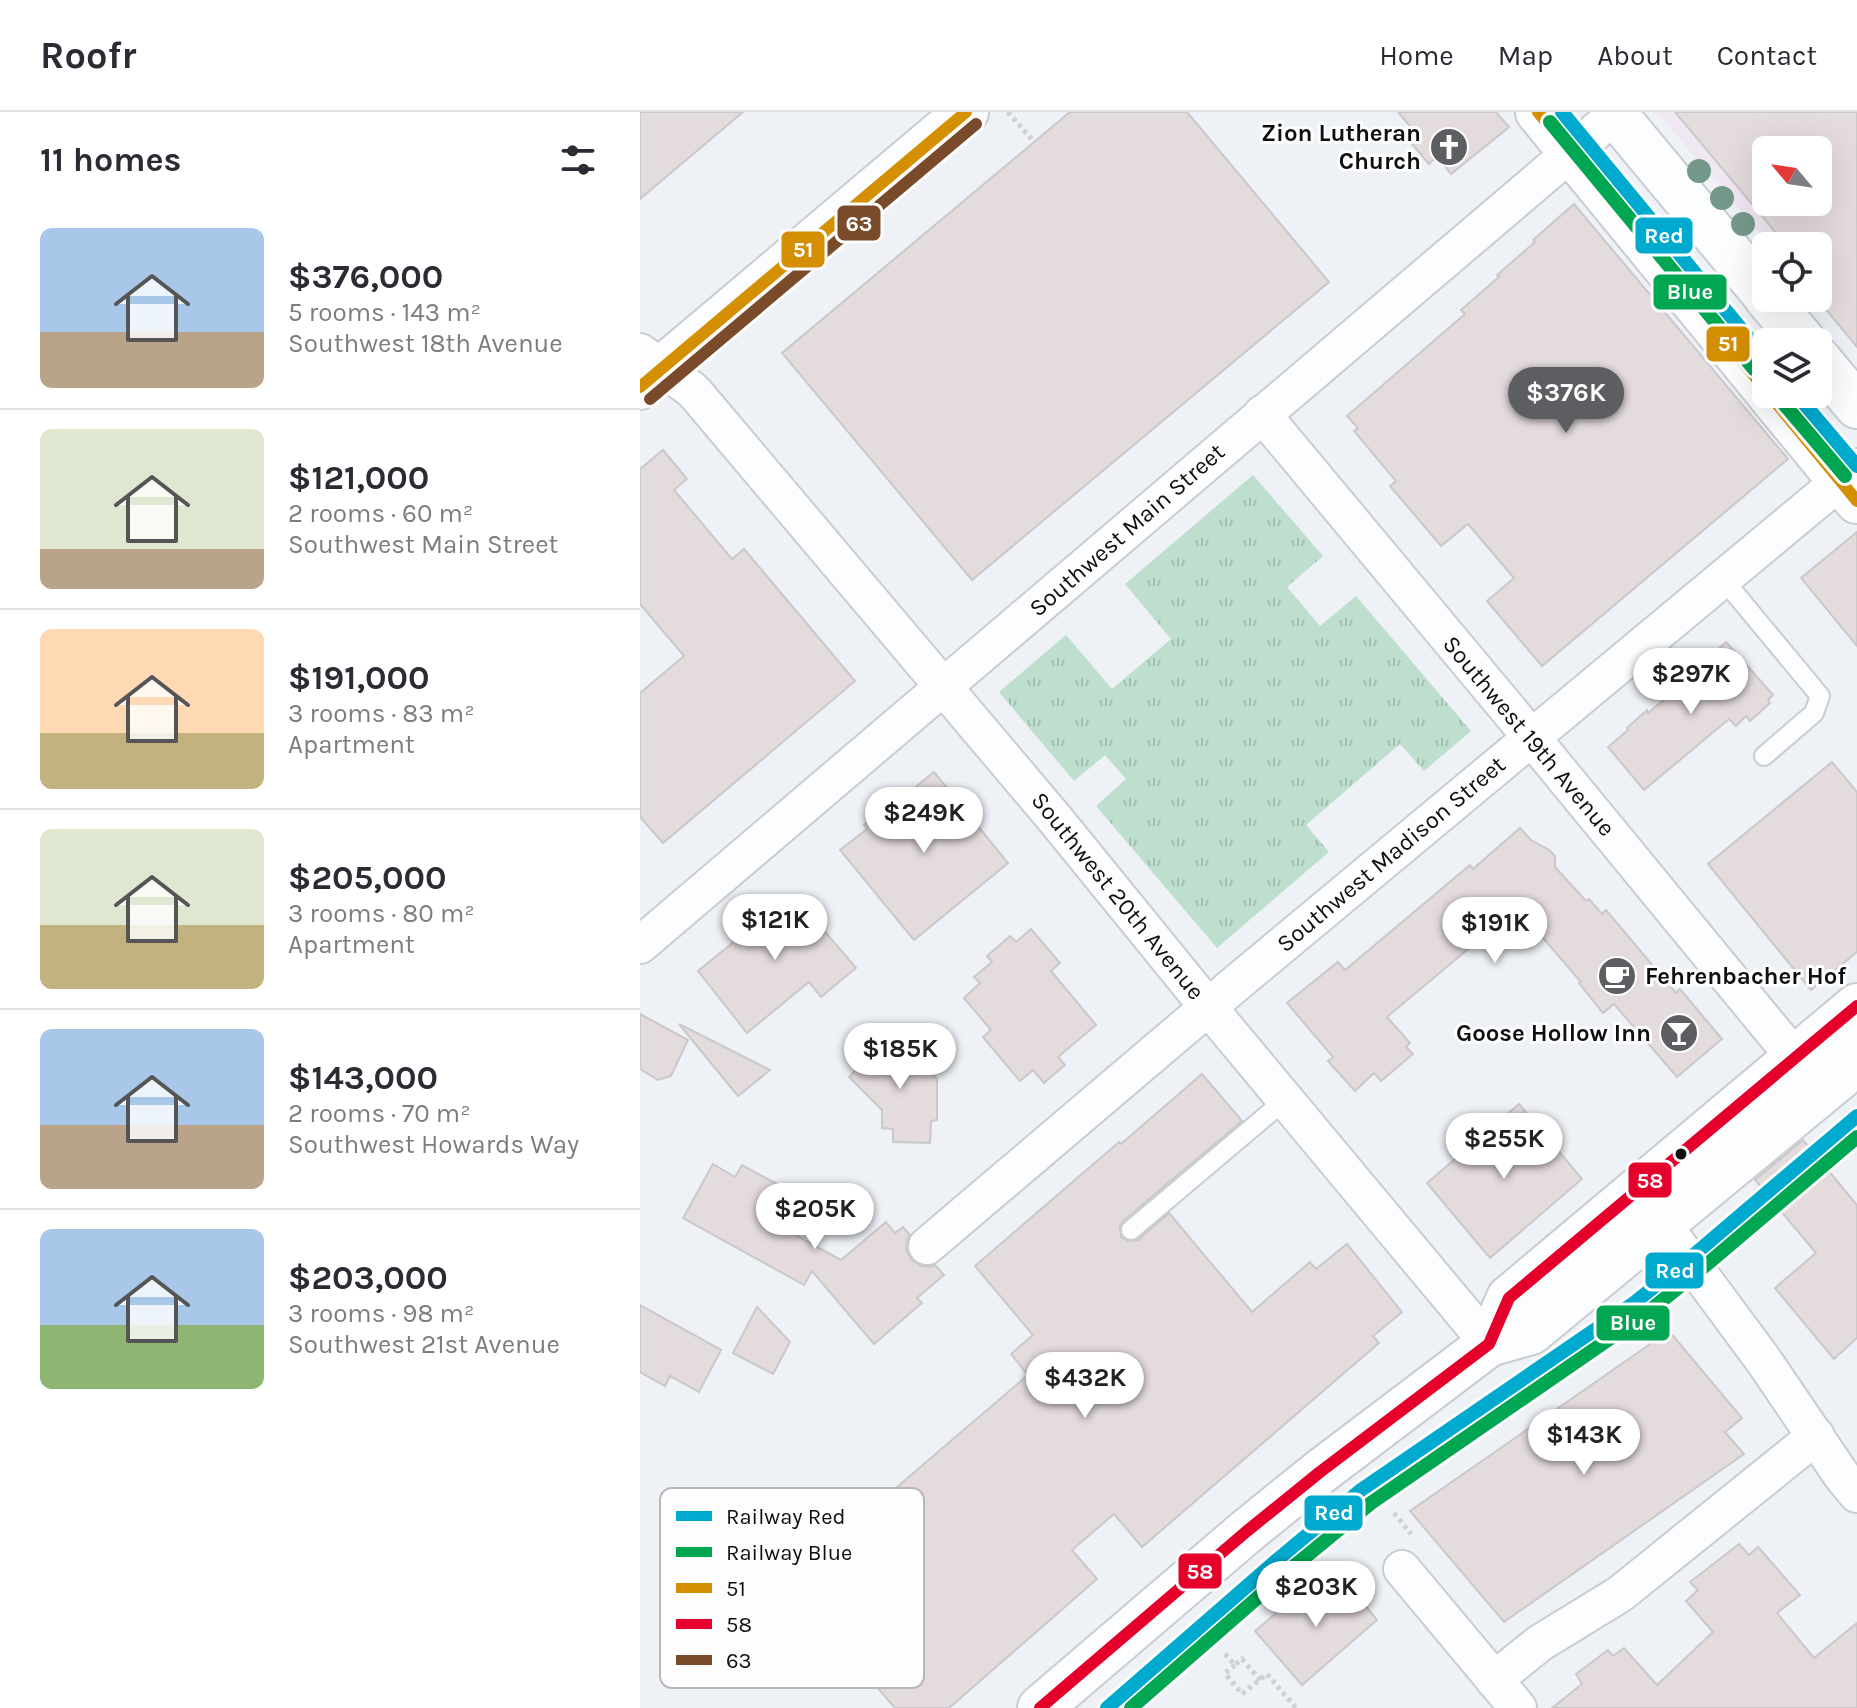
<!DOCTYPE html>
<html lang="en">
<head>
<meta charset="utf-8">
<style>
  :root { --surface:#fff; --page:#f2f2f3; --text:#2b2b33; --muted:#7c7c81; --line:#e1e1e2; --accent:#5c5e62 }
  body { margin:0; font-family:Karla,sans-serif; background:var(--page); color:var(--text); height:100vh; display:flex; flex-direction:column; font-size:30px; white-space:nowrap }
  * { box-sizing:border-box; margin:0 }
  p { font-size:26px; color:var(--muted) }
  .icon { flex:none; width:44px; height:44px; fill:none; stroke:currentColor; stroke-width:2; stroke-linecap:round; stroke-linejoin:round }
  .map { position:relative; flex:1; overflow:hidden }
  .details { display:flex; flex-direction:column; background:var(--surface); width:640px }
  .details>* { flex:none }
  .needle { width:52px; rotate:299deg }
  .fabs { position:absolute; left:1112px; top:24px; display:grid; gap:16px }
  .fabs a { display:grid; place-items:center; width:80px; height:80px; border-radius:12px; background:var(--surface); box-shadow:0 8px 32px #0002; font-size:40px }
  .price { position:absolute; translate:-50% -68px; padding:0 18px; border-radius:28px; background:#fff; color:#222; font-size:26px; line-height:52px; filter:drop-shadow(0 2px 4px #0008) }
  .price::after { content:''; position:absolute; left:50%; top:48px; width:24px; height:18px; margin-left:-12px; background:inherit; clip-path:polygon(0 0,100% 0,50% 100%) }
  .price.selected { background:var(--accent); color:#fff }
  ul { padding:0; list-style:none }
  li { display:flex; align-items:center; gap:24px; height:200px; padding:0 40px }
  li+li { border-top:2px solid var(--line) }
  li span { display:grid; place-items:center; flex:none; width:224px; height:160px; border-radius:12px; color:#555 }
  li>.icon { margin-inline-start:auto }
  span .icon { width:96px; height:96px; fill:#fffc; stroke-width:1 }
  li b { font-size:34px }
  h2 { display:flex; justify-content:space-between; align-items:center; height:96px; padding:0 40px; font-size:34px }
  header { display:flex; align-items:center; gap:48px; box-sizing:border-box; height:112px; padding:0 40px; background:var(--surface); border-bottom:2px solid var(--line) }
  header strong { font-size:38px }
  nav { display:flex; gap:44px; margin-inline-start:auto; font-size:28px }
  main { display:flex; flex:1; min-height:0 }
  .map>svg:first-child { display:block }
  .education { fill:#f1e7f2; fill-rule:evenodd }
  .grass { fill:url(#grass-tufts) }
  .building { fill:#e4dbdd; stroke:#c9c8ca; stroke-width:2; fill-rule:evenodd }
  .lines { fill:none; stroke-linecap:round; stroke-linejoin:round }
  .lane-casing { stroke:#caccd0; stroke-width:22 }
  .street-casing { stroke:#caccd0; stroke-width:40 }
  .secondary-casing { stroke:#caccd0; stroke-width:48 }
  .path { stroke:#cfd1d2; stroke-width:5; stroke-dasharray:4 4; stroke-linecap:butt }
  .lane { stroke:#fcfdfe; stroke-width:18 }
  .street { stroke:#fcfdfe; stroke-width:36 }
  .secondary { stroke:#fcfdfe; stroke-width:44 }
  .bus-1-casing { stroke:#fdfdfd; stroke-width:18 }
  .bus-2-casing { stroke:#fdfdfd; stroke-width:18 }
  .bus-3-casing { stroke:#fdfdfd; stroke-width:18 }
  .bus-1 { stroke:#d48f03; stroke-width:12 }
  .bus-2 { stroke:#e4002b; stroke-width:12 }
  .bus-3 { stroke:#7a4b2a; stroke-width:12 }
  .rail-1-casing { stroke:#fdfdfd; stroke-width:20 }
  .rail-2-casing { stroke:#fdfdfd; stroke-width:20 }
  .rail-1 { stroke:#00a9ce; stroke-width:14 }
  .rail-2 { stroke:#00a651; stroke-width:14 }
  .tree { fill:#74988a }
  .bus-dot { fill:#0d0f12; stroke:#fdfdfd; stroke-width:3 }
  .labels { text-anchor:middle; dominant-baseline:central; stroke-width:6; stroke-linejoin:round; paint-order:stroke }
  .poi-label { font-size:24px; font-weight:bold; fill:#0d0f12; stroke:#fdfdfd; text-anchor:end }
  .street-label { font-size:24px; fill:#0d0f12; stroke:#fdfdfd }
  .key { fill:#fdfdfd; stroke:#b5b6b6; stroke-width:2 }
  .key-label { font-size:22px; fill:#0d0f12 }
  .line-badge { stroke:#fdfdfd; stroke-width:3 }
  .badge-label { font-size:22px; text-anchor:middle; font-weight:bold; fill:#fff }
</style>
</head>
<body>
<header>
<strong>Roofr</strong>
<nav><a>Home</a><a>Map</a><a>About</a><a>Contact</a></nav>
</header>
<main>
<section class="details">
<h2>11 homes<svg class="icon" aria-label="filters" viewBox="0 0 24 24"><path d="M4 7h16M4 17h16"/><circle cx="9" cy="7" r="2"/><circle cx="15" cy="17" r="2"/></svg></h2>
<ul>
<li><span style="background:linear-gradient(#a9c7e8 65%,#b9a48a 0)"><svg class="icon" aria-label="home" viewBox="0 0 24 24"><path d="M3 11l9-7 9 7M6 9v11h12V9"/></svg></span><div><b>$376,000</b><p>5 rooms · 143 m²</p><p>Southwest 18th Avenue</p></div></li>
<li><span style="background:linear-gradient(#dfe7d0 75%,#b9a48a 0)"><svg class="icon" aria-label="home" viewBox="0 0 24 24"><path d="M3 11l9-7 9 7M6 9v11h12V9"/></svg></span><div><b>$121,000</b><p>2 rooms · 60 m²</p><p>Southwest Main Street</p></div></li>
<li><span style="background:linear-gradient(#ffd9b3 65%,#c2b280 0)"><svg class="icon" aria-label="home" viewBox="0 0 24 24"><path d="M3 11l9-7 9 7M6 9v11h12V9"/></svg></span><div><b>$191,000</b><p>3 rooms · 83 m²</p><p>Apartment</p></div></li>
<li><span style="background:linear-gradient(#dfe7d0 60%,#c2b280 0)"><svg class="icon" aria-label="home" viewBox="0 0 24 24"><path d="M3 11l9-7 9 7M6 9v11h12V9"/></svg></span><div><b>$205,000</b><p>3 rooms · 80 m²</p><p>Apartment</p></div></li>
<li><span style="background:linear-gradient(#a9c7e8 60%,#b9a48a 0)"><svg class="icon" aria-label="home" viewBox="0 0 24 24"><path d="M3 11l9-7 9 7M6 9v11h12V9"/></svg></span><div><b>$143,000</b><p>2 rooms · 70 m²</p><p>Southwest Howards Way</p></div></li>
<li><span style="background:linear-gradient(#a9c7e8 60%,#8fb573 0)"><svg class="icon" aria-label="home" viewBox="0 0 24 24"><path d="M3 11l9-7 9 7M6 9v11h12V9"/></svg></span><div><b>$203,000</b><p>3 rooms · 98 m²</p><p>Southwest 21st Avenue</p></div></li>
</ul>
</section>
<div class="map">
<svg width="1217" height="1596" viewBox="0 0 1217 1596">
  <defs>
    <pattern id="grass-tufts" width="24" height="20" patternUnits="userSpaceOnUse" patternTransform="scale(2)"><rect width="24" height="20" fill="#bedfce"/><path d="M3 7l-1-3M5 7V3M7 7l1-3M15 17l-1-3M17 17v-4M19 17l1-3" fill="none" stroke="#a2beb0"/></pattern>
  </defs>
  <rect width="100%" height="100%" fill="#eef1f6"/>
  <!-- education -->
  <path class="education" d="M1017,0H1217V59L1130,133ZM1126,38H1178V90H1126Z"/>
  <!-- grass -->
  <path class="grass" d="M613,363L683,444L647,475L680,514L716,484L831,619L784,659L760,632L666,713L689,740L577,836L456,694L486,667L465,643L434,669L359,580L426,523L472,577L531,527L485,472Z"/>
  <!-- building -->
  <g class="building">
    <path d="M0,0H103L0,87Z"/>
    <path d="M430,0H547L689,170L332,468L142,241Z"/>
    <path d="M758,0H856L869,15L811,62L797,44L789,52L766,25L774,19Z"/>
    <path d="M1035,0H1217V235L1178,188V134H1147ZM1126,38H1178V90H1126Z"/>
    <path d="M934,92L1148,347L902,554L847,489L874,466L828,412L801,434L750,374L756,369L714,319L718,316L707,304L825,202L821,198L859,165L857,163L895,130L893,128Z"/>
    <path d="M23,338L47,367L34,378L92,447L104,437L215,569L23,731L0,705V581L44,544L0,492V357Z"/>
    <path d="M1217,420V534L1161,466Z"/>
    <path d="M1086,530L1133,583L1128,588L1130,591L1110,609L1106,604L1096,614L1089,607L1004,678L968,635L988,618L987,616L1007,598L1008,601L1066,553L1065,550Z"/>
    <path d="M1192,650L1217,680V840L1171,878L1068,752Z"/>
    <path d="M294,660L368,751L274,828L200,738L227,717L224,713L264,679L267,682Z"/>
    <path d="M880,716L891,728L909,738L915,744V755L946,789L949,787L962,802L966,798L1036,881L1040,877L1082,927L1037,965L974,892L963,901L939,871L941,870L877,796L747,905L770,931L766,935L773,942L741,969L734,961L715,979L688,949L693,945L647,891L698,850L705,858L830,753L833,757Z"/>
    <path d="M145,787L158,788L216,856L181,885L169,870L107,921L58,859L111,816L103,807L125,788L132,797Z"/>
    <path d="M391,817L420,851L411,859L456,913L418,945L425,953L404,971L393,958L380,969L343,925L351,918L324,886L340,871L334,865L352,850L347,844L370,824L376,830Z"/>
    <path d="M0,902L48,928L31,964L18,968L0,957Z"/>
    <path d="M39,912L130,958L98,984Z"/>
    <path d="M251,922L297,967V1008L291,1009L290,1031L253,1030V1017L242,1016V998L209,965Z"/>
    <path d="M562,962L602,1009L483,1109L480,1115L481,1125L488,1129L498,1128L529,1101L612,1200L670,1150L676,1157L707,1132L762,1200L733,1224L739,1231L502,1435L474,1402L432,1438L457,1467L309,1596H255L146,1470L388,1263L371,1242L393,1223L335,1154L479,1030L481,1032Z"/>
    <path d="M879,992L942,1067L850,1146L787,1071Z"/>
    <path d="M1163,1028L1217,1093V1226L1194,1247L1135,1176L1176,1141L1115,1068Z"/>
    <path d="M73,1052L95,1065L102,1053L144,1076L137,1088L140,1090L130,1109L201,1148L246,1110L255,1121L263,1115L270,1123L267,1128L266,1137L272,1148L281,1154L290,1155L295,1153L304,1163L277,1186L282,1191L234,1232L172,1159L164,1173L43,1106Z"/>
    <path d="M0,1193L81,1238L59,1280L30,1264L25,1274L0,1260Z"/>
    <path d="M117,1195L150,1230L133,1262L93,1241Z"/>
    <path d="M1029,1219L1102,1306L1085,1320L1104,1342L864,1510L770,1399Z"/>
    <path d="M1099,1432L1109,1443L1118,1435L1160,1483L1137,1501L1174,1546L1217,1511V1596H912L942,1572L936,1562L968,1538L973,1544L984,1536L1017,1573L1073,1520L1046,1489L1058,1478L1050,1470Z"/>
    <path d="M703,1466L737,1508L662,1573L615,1519L658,1483L666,1481L682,1484Z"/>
  </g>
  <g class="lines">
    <defs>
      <g id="lane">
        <path d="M1083,467L1180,584L1174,601L1124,644"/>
        <path d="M491,1118L645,988"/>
      </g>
      <g id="street">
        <path d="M0,240L51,277L56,282L415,707L568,895L849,1232"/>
        <path d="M622,302L891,625L1155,946"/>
        <path d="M0,833L975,3"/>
        <path d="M1007,1091L1124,1249L1202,1364L1217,1382"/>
        <path d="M287,1134L599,869L1217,355"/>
        <path d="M762,1457L878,1596"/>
        <path d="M854,1568L900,1531L980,1482L1176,1324"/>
      </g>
      <g id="secondary">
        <path d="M898,0L1126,278"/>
        <path d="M973,0L1126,184"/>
        <path d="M1127,186L1164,230"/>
        <path d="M1178,247L1217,294"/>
        <path d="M0,275L326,0"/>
        <path d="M1129,282L1217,389"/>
        <path d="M849,1232L869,1186L1217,894"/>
        <path d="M400,1596L607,1419L680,1360L849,1232L891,1220L1200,965L1217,943"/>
      </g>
    </defs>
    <!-- lane casing -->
    <use href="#lane" class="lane-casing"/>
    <!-- street casing -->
    <use href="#street" class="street-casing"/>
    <!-- secondary casing -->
    <use href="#secondary" class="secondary-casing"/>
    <!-- path -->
    <g class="path">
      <path d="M368,0L394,30"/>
      <path d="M754,1401L771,1422"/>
      <path d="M585,1542L595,1553L602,1547L620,1568"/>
      <path d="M595,1553L585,1561L602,1582L627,1562L656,1596"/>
    </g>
    <!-- lane -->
    <use href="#lane" class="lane"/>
    <!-- street -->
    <use href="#street" class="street"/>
    <!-- secondary -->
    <use href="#secondary" class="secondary"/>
    <defs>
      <g id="bus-1">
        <path d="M898,0L1126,278"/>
        <path d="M0,275L326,0"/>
        <path d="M1129,282L1217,389"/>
      </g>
      <path id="bus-2" d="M400,1596L607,1419L680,1360L849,1232L869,1186L1217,894"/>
      <path id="bus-3" d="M10,287L336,12"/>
    </defs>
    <!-- bus-1 casing -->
    <use href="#bus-1" class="bus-1-casing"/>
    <!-- bus-2 casing -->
    <use href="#bus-2" class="bus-2-casing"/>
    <!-- bus-3 casing -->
    <use href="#bus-3" class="bus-3-casing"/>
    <!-- bus-1 -->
    <use href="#bus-1" class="bus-1"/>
    <!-- bus-2 -->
    <use href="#bus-2" class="bus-2"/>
    <!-- bus-3 -->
    <use href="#bus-3" class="bus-3"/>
    <defs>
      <g id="rail-1">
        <path d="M922,0L1126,247"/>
        <path d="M1156,282L1217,354"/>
        <path d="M467,1596L637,1448L721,1378L994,1191L1049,1147L1217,1004"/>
      </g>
      <g id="rail-2">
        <path d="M910,10L1114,257"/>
        <path d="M1144,292L1205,364"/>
        <path d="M491,1596L647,1460L731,1391L1004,1203L1059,1159L1217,1025"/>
      </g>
    </defs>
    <!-- rail-1 casing -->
    <use href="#rail-1" class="rail-1-casing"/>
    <!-- rail-2 casing -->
    <use href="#rail-2" class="rail-2-casing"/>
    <!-- rail-1 -->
    <use href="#rail-1" class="rail-1"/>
    <!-- rail-2 -->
    <use href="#rail-2" class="rail-2"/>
  </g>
  <!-- trees -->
  <g class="tree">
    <circle cx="1059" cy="59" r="12"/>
    <circle cx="1082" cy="86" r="12"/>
    <circle cx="1103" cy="112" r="12"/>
  </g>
  <!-- icons -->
  <defs>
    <symbol id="church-disc" viewBox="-11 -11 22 22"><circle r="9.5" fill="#5c5e62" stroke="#fdfdfd"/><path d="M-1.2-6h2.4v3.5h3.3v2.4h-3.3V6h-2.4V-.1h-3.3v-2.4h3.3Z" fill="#fff"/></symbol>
    <symbol id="cafe-disc" viewBox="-11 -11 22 22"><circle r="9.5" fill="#5c5e62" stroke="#fdfdfd"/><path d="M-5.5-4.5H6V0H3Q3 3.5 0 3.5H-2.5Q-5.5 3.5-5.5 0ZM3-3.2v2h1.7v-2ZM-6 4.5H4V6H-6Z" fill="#fff"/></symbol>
    <symbol id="bar-disc" viewBox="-11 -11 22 22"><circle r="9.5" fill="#5c5e62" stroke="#fdfdfd"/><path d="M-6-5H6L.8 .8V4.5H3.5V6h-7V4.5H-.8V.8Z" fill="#fff"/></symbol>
  </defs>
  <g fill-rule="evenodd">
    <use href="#church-disc" x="787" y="13" width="44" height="44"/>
    <use href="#cafe-disc" x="955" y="842" width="44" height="44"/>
    <use href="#bar-disc" x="1017" y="899" width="44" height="44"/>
  </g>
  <!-- markers -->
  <circle class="bus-dot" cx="1041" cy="1042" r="7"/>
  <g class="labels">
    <!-- poi labels -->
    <g class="poi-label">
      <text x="781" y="21">Zion Lutheran<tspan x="781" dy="28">Church</tspan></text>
      <text x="1005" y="864" text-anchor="start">Fehrenbacher Hof</text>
      <text x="1011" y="921">Goose Hollow Inn</text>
    </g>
    <!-- street labels -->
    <g class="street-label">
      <text transform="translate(487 418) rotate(-41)">Southwest Main Street</text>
      <text transform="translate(889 624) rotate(50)">Southwest 19th Avenue</text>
      <text transform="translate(751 742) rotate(-40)">Southwest Madison Street</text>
      <text transform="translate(478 784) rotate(51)">Southwest 20th Avenue</text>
    </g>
  </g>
  <!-- legend -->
  <rect x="20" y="1376" width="264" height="200" rx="12" class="key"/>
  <rect x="36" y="1399" width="36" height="10" fill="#00a9ce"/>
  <rect x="36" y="1435" width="36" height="10" fill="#00a651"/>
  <rect x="36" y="1471" width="36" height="10" fill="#d48f03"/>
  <rect x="36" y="1507" width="36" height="10" fill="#e4002b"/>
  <rect x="36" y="1543" width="36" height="10" fill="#7a4b2a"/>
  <g class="key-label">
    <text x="86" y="1412">Railway Red</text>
    <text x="86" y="1448">Railway Blue</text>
    <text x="86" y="1484">51</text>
    <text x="86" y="1520">58</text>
    <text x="86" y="1556">63</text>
  </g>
  <g class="line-badge">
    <rect x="196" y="92" width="46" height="38" rx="8" fill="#7a4b2a"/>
    <rect x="994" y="104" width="60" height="39" rx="8" fill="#00a9ce"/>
    <rect x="140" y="118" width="46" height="39" rx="8" fill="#d48f03"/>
    <rect x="1012" y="161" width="76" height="38" rx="8" fill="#00a651"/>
    <rect x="1065" y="213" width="46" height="38" rx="8" fill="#d48f03"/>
    <rect x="987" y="1049" width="46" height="38" rx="8" fill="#e4002b"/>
    <rect x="1004" y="1139" width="61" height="39" rx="8" fill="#00a9ce"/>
    <rect x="955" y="1192" width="76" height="38" rx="8" fill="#00a651"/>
    <rect x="663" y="1382" width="61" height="38" rx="8" fill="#00a9ce"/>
    <rect x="537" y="1440" width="46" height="38" rx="8" fill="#e4002b"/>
  </g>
  <g class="badge-label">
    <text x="219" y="119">63</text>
    <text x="1024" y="131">Red</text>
    <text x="163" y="145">51</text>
    <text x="1050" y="187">Blue</text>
    <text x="1088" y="239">51</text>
    <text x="1010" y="1076">58</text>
    <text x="1035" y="1166">Red</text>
    <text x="993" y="1218">Blue</text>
    <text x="694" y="1408">Red</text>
    <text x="560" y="1467">58</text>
  </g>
</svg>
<div class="fabs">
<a><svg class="needle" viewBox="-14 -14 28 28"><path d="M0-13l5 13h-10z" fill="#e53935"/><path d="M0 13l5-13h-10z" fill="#7c7c81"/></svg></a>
<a><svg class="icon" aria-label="locate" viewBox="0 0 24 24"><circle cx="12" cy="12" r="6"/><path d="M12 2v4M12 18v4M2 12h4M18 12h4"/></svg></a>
<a><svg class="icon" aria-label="layers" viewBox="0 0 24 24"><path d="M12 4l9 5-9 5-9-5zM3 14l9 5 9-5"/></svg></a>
</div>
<b class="price selected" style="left:926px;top:323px">$376K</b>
<b class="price" style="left:1051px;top:604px">$297K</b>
<b class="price" style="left:284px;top:743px">$249K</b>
<b class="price" style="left:135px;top:850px">$121K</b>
<b class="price" style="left:855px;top:853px">$191K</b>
<b class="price" style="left:260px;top:979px">$185K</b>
<b class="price" style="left:864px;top:1069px">$255K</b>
<b class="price" style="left:175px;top:1139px">$205K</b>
<b class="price" style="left:445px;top:1308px">$432K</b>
<b class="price" style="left:944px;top:1365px">$143K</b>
<b class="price" style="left:676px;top:1517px">$203K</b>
</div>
</main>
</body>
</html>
